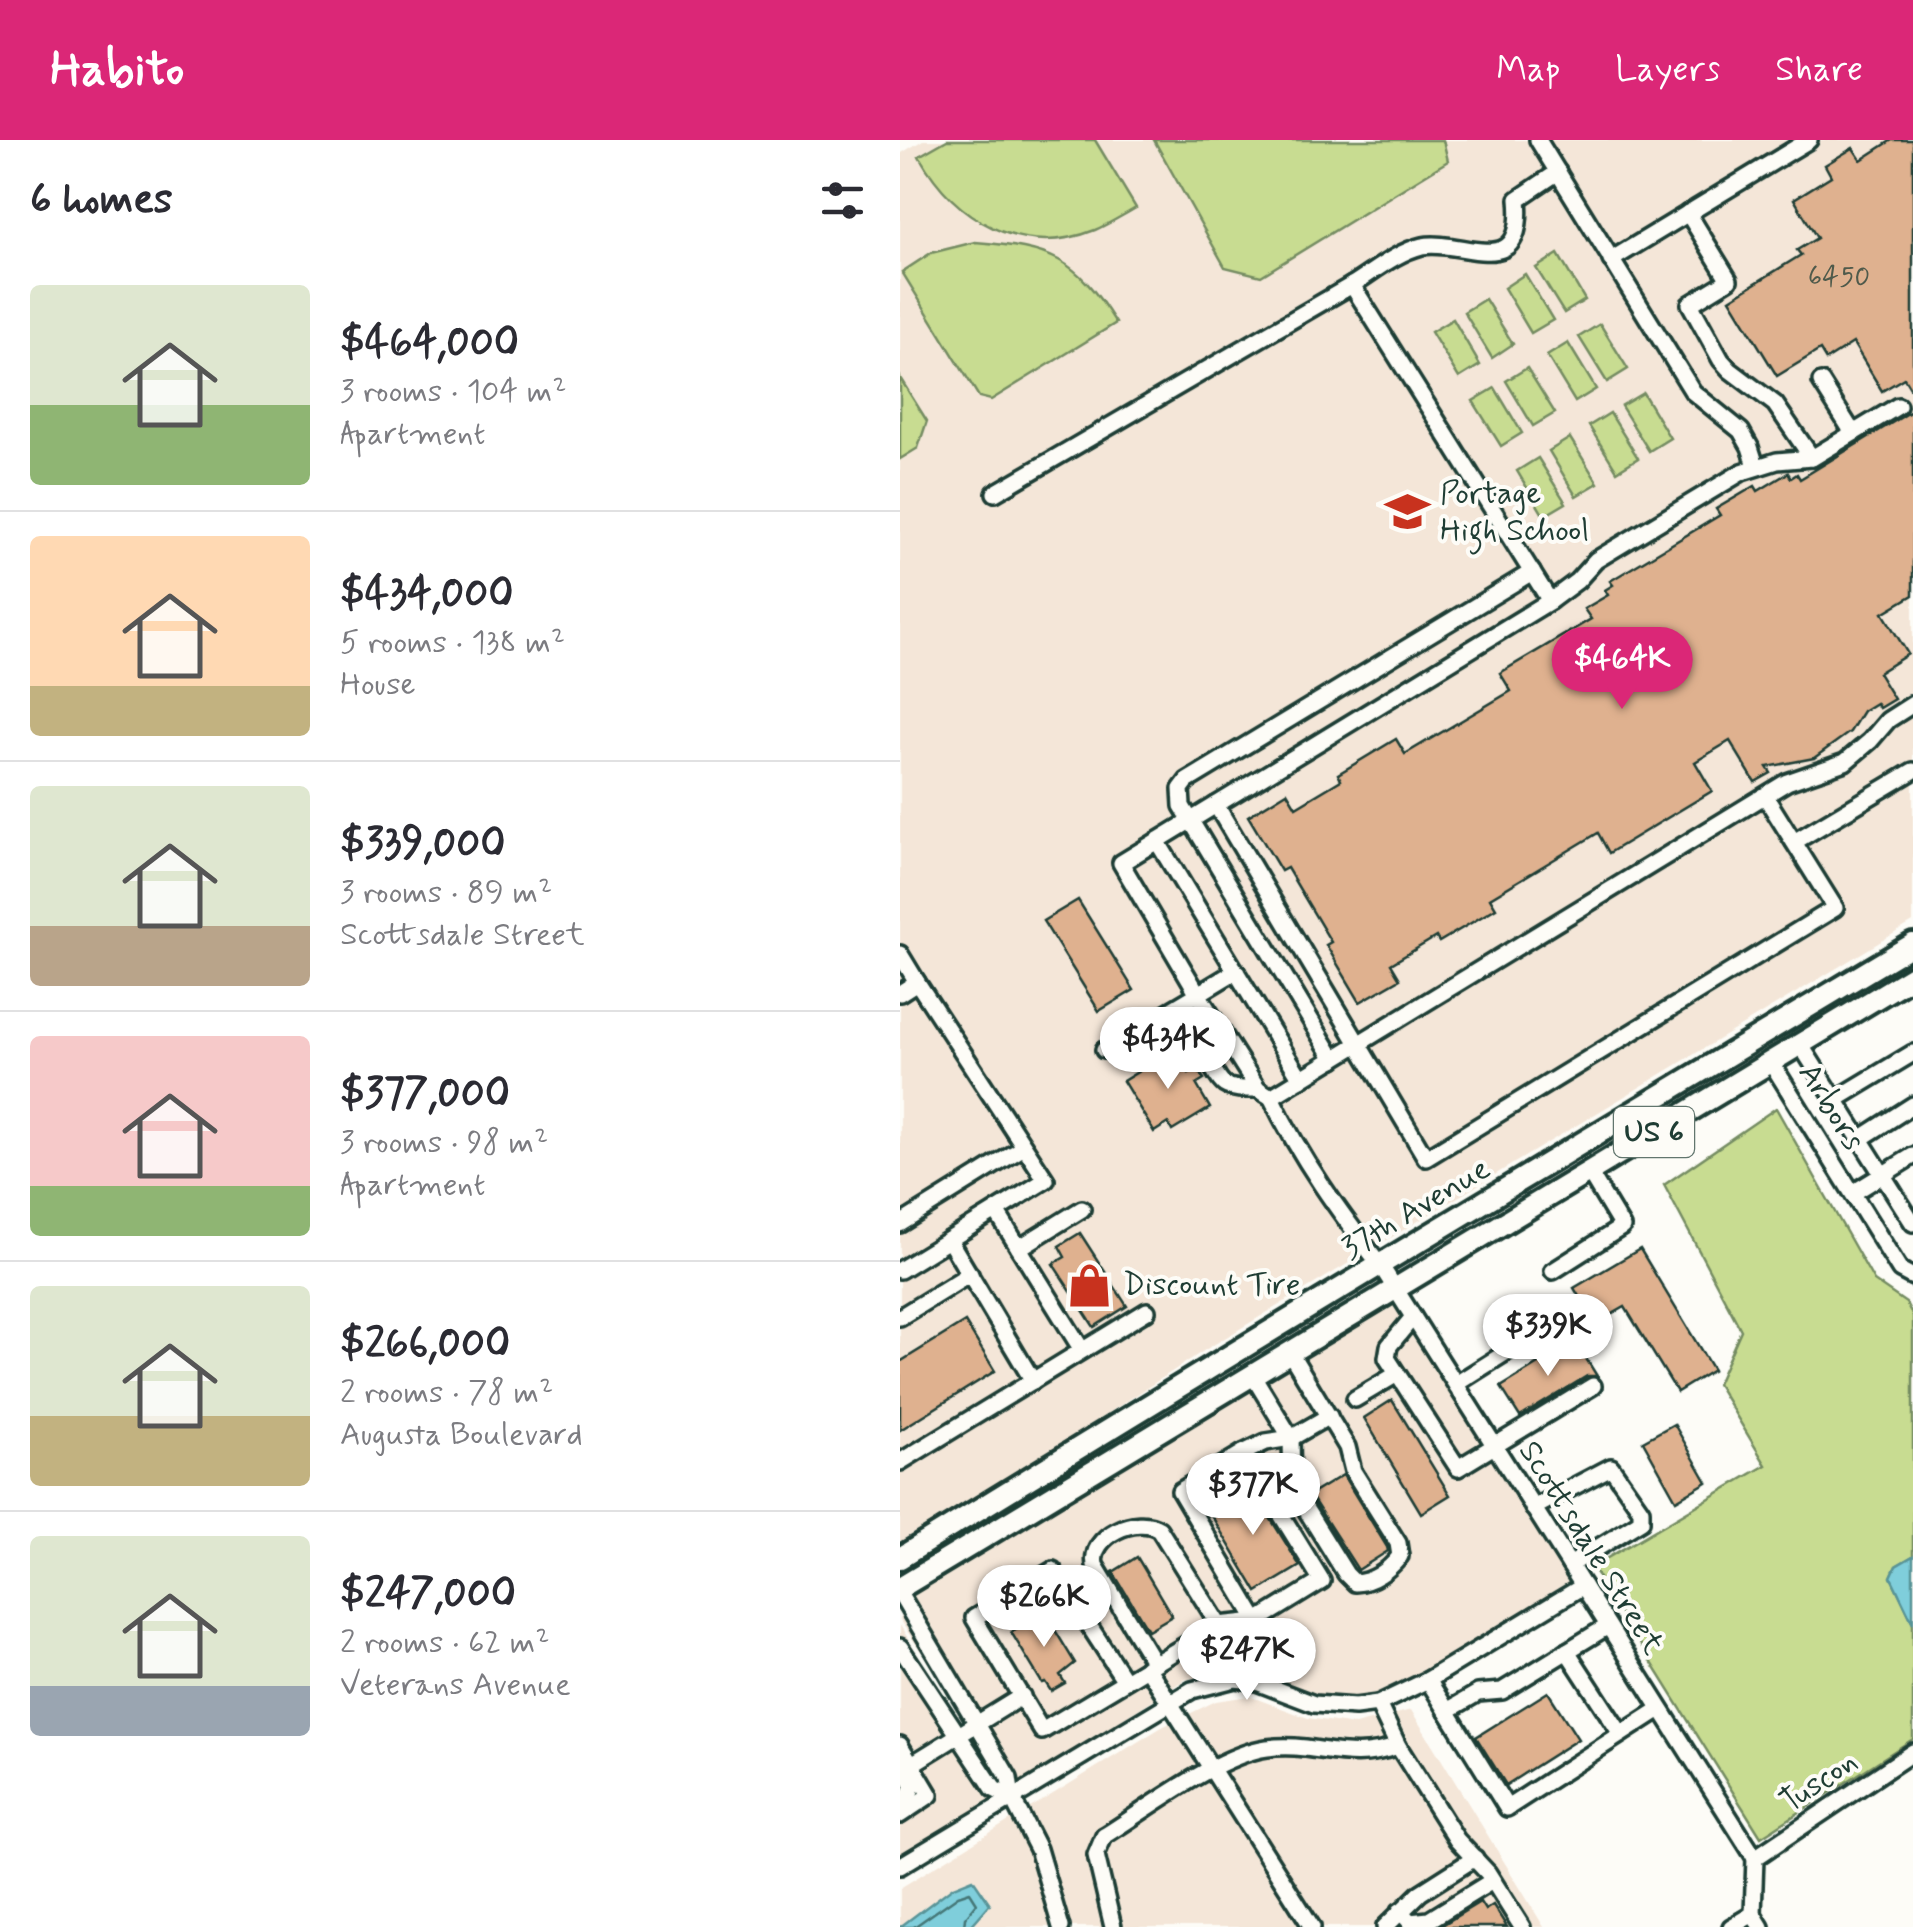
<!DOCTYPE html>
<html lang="en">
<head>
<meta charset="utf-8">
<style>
  :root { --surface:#fff; --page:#f2f2f3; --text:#2b2b33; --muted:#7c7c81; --line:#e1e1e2; --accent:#db2777 }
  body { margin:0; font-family:Mynerve,sans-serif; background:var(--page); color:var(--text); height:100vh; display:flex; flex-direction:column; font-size:38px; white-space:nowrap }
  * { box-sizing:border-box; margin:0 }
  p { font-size:32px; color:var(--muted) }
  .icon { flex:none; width:55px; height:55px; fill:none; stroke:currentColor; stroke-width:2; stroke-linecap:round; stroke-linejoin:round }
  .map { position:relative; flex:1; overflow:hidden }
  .sheet { display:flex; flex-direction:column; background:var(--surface); width:900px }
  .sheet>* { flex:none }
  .price { position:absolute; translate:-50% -85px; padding:0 22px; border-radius:35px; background:#fff; color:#222; font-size:32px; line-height:65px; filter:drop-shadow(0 2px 5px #0008) }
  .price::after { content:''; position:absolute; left:50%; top:60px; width:30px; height:22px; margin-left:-15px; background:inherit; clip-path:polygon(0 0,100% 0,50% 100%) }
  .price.current { background:var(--accent); color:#fff }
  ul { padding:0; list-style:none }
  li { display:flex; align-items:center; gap:30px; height:250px; padding:0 30px }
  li+li { border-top:2px solid var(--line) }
  li span { display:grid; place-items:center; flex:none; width:280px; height:200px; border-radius:10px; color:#555 }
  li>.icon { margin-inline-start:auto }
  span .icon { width:120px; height:120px; fill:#fffc; stroke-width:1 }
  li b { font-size:42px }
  h2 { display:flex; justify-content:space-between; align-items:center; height:120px; padding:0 30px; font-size:42px }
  header { display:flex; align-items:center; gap:60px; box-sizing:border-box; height:140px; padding:0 50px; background:var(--accent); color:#fff }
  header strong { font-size:48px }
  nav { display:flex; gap:55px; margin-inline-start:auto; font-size:35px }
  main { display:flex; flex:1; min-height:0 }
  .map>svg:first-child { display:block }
  .built { fill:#f4e6d8 }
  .green { fill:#c8dc91; stroke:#748c62; stroke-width:2.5 }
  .water { fill:#7fcedb; stroke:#599498; stroke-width:2.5 }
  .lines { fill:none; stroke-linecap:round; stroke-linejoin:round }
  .shore { stroke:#457777; stroke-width:2.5 }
  .building { fill:#dfb18f; stroke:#1f3d34; stroke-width:2.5 }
  .minor-casing { stroke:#1f3d34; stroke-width:22 }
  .major-casing { stroke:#1f3d34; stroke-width:28 }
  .minor { stroke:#fdfcf7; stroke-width:15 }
  .major { stroke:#fdfcf7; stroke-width:20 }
  .labels { text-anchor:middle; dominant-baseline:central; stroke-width:8; stroke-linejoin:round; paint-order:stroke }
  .number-label { font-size:28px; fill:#4f5a4b }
  .shield { fill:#fdfcf7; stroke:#62766e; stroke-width:2.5 }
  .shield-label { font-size:30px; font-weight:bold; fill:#1f3d34 }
  .poi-label { font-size:32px; fill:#1f3d34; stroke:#fdfcf7; text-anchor:start }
  .street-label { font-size:32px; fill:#1f3d34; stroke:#fdfcf7 }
</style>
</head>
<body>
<header>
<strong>Habito</strong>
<nav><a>Map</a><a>Layers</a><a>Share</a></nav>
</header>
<main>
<section class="sheet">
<h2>6 homes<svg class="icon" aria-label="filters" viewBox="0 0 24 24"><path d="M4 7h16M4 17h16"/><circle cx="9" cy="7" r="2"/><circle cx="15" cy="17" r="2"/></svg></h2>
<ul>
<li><span style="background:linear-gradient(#dfe7d0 60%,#8fb573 0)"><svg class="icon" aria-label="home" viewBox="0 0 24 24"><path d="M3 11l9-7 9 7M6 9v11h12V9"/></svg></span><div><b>$464,000</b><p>3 rooms · 104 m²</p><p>Apartment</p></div></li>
<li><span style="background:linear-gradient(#ffd9b3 75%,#c2b280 0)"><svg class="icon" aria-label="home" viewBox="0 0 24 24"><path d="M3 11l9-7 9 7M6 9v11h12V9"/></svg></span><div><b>$434,000</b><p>5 rooms · 138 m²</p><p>House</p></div></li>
<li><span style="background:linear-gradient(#dfe7d0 70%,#b9a48a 0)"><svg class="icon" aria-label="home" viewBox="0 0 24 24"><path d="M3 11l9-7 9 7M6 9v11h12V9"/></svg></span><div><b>$339,000</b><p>3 rooms · 89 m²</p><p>Scottsdale Street</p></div></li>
<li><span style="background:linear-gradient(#f6c9c9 75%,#8fb573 0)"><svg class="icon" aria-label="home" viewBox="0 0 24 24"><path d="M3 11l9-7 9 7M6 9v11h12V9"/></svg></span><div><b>$377,000</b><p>3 rooms · 98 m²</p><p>Apartment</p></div></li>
<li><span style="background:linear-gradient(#dfe7d0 65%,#c2b280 0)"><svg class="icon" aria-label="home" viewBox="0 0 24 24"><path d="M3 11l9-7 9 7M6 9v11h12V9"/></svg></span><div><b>$266,000</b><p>2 rooms · 78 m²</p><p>Augusta Boulevard</p></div></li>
<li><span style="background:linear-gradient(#dfe7d0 75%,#9aa5b1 0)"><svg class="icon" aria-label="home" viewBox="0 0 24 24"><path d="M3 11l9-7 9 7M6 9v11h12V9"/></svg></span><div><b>$247,000</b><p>2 rooms · 62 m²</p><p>Veterans Avenue</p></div></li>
</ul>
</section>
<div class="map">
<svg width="1013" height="1787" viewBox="0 0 1013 1787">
  <rect width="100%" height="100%" fill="#fdfcf7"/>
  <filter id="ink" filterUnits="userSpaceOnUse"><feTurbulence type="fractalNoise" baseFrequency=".01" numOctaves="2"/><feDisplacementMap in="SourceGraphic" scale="20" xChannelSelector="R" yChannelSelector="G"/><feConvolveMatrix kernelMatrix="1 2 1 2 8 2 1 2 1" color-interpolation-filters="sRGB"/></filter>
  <g filter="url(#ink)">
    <!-- built -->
    <g class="built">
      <path d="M23,0H1013V782L305,1210L0,1409V14Z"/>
      <path d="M494,1155L675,1447L525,1535L479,1558L439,1561L402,1555L350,1532L320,1531L284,1540L116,1647L0,1481V1455Z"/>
      <path d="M0,1485L102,1658L0,1720Z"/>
      <path d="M349,1556L408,1578L455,1585L511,1570L644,1787H0V1748L262,1587L316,1561Z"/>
    </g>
    <!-- green -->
    <g class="green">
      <path d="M47,0H195L236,68C223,75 209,84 195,90C122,119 55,80 19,16Z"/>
      <path d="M254,0H543L548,21L361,136L325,127Z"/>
      <path d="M75,102C151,108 175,117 216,183L91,260L79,257L2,132L31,113Z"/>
      <path d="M658,114L685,160L664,173L636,128Z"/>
      <path d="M625,134L653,180L631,193L604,148Z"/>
      <path d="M585,159L613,204L592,218L564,172Z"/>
      <path d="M553,179L580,225L559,238L531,192Z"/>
      <path d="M700,184L728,229L707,242L679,197Z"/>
      <path d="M668,203L696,249L675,262L647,216Z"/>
      <path d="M627,228L655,273L633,286L606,241Z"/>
      <path d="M0,238L27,281L18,308L0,319Z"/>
      <path d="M595,248L622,293L601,306L573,261Z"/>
      <path d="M743,253L770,298L749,311L721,266Z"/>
      <path d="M710,273L738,318L717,331L689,286Z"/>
      <path d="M670,298L698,343L676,356L649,311Z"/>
      <path d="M638,318L666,363L644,376L617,331Z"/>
      <path d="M876,968L974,1141L1006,1163L1013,1176V1416L996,1426L991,1437L1013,1483V1599L861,1697L692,1427L866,1325L817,1244L841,1190L764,1045Z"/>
    </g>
    <!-- water -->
    <g class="water">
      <path d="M1013,1416V1483L991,1437L996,1426Z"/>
      <path d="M73,1739L90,1764L70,1787H0L53,1747Z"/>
    </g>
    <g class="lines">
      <!-- shore -->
      <path class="shore" d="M14,1787L58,1756L70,1752L77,1763L65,1778L64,1787"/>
    </g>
    <!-- building -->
    <g class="building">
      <path d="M992,0H1013V253L1004,238L982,251L953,203L926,220L920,210L877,236L830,159L901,115L897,110L917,98L894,59L931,36L925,25L953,8L961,20Z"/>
      <path d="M1013,270V455L983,473L1008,514L978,533L994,559L979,568L976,563L963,571L950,592L914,618L867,627L871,633L855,642L830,601L795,622L812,651L709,713L698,693L590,758L596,768L539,802L536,797L491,824L500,839L460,862L426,805L431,802L387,728L381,731L348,676L387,652L396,667L441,640L438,634L496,599L505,614L611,551L600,533L691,479L684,469L708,455L705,450L713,445L710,441L820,375L816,369L855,346L858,351L888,333L891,338L897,334L900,339Z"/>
      <path d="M178,760L234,850L199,871L143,781Z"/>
      <path d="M275,909L289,933L297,929L304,939L296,944L310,968L272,991L268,983L254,992L223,941Z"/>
      <path d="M180,1093L227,1166L194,1187L153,1124L165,1117L159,1106Z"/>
      <path d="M740,1109L813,1230L777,1252L725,1167L695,1184L674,1148Z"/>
      <path d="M65,1182L95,1231L0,1290V1222Z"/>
      <path d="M675,1201L697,1236H687L620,1277L601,1247Z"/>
      <path d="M492,1260L550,1355L521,1373L464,1278Z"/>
      <path d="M774,1284L807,1342L776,1360L743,1301Z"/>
      <path d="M443,1335L487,1407L488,1411L458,1430L410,1355Z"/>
      <path d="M349,1344L400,1426L357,1452L307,1368Z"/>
      <path d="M237,1417L272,1476L248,1490L213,1432Z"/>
      <path d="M144,1472L175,1523L160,1535L165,1543L151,1551L145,1542L142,1543L111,1492Z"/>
      <path d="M648,1552L678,1599L606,1645L576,1597Z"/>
      <path d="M580,1762L585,1770L593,1765L607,1787H539Z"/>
    </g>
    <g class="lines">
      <defs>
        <g id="minor">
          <path d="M638,0L793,252L841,291L850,307L856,326"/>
          <path d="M788,73L829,140L790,164L821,220L830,230L875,264L912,318L998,266"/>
          <path d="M711,120L909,0"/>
          <path d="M921,242L953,293"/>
          <path d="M95,353L452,145"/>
          <path d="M650,461L452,145C473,132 497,112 522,106C563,98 626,144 618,59L658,32"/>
          <path d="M316,665L526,1018L935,768L865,656"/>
          <path d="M257,701L401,939"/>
          <path d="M894,702L1013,631"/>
          <path d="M0,814L17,842"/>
          <path d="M336,831L298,854L221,723L650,461L677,441L696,420L842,332L877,321L912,318"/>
          <path d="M0,853L17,842L146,1040L0,1130"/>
          <path d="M318,886C298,898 300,907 311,925C315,932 319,941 325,945C333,950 348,949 358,949"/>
          <path d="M900,904L1013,1083"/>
          <path d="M204,910L298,854L358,949L371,957"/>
          <path d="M434,919L282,666L281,649L287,641L632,432"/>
          <path d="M871,922L1000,1130L1013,1137"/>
          <path d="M935,960L1013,913"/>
          <path d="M960,999L1013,965"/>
          <path d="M953,1053L1013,1016"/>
          <path d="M96,1071L182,1210"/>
          <path d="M0,1084L124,1007"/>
          <path d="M49,1100L133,1241"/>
          <path d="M119,1108L182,1069"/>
          <path d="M653,1131L722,1087L689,1032"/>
          <path d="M0,1177L70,1134"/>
          <path d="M513,1177L489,1206L487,1218L558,1328L693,1246"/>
          <path d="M352,1234L391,1298L392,1347L446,1434L455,1443C473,1442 489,1430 500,1416L498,1403L453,1331L447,1307L389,1211"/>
          <path d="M556,1244L651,1184"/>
          <path d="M455,1259L497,1234"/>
          <path d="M343,1313L366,1302L391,1298L429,1276"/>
          <path d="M0,1322L247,1171"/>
          <path d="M633,1368L711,1327L741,1370V1381L670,1425"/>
          <path d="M0,1454L109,1638L112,1658L138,1709L161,1787"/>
          <path d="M0,1507L94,1649L112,1658"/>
          <path d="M667,1511L721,1594"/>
          <path d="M254,1523L195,1425C189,1396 237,1374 259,1389L319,1485"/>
          <path d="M247,1527L412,1787"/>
          <path d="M528,1540L607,1668L760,1569"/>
          <path d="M225,1541L153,1430L74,1478L142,1591L319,1485L357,1481L422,1441L343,1313L280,1351L357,1481L354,1541"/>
          <path d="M478,1564L498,1606L557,1700L588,1733L622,1787"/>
          <path d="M547,1571L578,1553L602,1551L708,1486"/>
          <path d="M0,1605L30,1655L0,1675"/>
          <path d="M12,1624L122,1556"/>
          <path d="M0,1663L8,1658L13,1645L5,1629"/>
          <path d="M855,1718L481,1126C439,1072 401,1019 371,957L887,642L945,622L970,601L988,580L1013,564"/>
          <path d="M855,1718L1013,1612"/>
          <path d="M855,1718L853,1774L861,1787"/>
          <path d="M0,1726L292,1550L335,1539L354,1541L414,1564L455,1567L478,1564L528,1540L683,1446"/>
          <path d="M500,1771L510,1782L529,1780L592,1741"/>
          <path d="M213,1787L196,1715L204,1696C248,1669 317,1615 367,1608C414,1601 446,1625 498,1606"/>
          <path d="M485,1787L520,1753L575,1718"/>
          <path d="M831,1787L853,1774"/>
        </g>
        <g id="major">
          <path d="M0,1418C336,1210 675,1007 1013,804"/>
          <path d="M0,1448L1013,836"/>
        </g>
      </defs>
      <!-- minor casing -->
      <use href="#minor" class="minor-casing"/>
      <!-- major casing -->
      <use href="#major" class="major-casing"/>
      <!-- minor -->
      <use href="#minor" class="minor"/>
      <!-- major -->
      <use href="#major" class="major"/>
    </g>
  </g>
  <!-- icons -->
  <defs>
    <symbol id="school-bare" viewBox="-9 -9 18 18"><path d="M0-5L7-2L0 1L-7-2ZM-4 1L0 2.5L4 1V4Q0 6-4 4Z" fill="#c8321e" stroke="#fdfcf7" stroke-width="2.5" paint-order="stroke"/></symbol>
    <symbol id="shop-bare" viewBox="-9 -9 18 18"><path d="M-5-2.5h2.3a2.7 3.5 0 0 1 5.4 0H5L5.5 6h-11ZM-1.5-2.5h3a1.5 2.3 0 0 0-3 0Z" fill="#c8321e" stroke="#fdfcf7" stroke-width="2.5" paint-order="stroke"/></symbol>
  </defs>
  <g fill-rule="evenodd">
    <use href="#school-bare" x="476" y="340" width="63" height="63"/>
    <use href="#shop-bare" x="158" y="1114" width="63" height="63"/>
  </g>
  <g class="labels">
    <!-- number labels -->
    <g class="number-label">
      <text x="939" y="137">6450</text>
    </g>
    <!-- shield labels -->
    <rect class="shield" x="714" y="967" width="80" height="50" rx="8"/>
    <g class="shield-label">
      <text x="754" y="992">US 6</text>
    </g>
    <!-- poi labels -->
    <g class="poi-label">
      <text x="540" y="354">Portage<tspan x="540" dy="37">High School</tspan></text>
      <text x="223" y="1145">Discount Tire</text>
    </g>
    <!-- street labels -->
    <g class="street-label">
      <text transform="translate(931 967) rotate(58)">Arbors</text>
      <text transform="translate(516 1069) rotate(-31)">37th Avenue</text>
      <text transform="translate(691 1408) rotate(58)">Scottsdale Street</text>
      <text transform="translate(919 1642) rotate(-34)">Tuscon</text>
    </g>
  </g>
</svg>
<b class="price current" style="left:722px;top:572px">$464K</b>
<b class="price" style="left:268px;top:952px">$434K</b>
<b class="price" style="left:648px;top:1239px">$339K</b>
<b class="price" style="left:353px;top:1398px">$377K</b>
<b class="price" style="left:144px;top:1510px">$266K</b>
<b class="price" style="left:347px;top:1563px">$247K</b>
</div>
</main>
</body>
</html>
